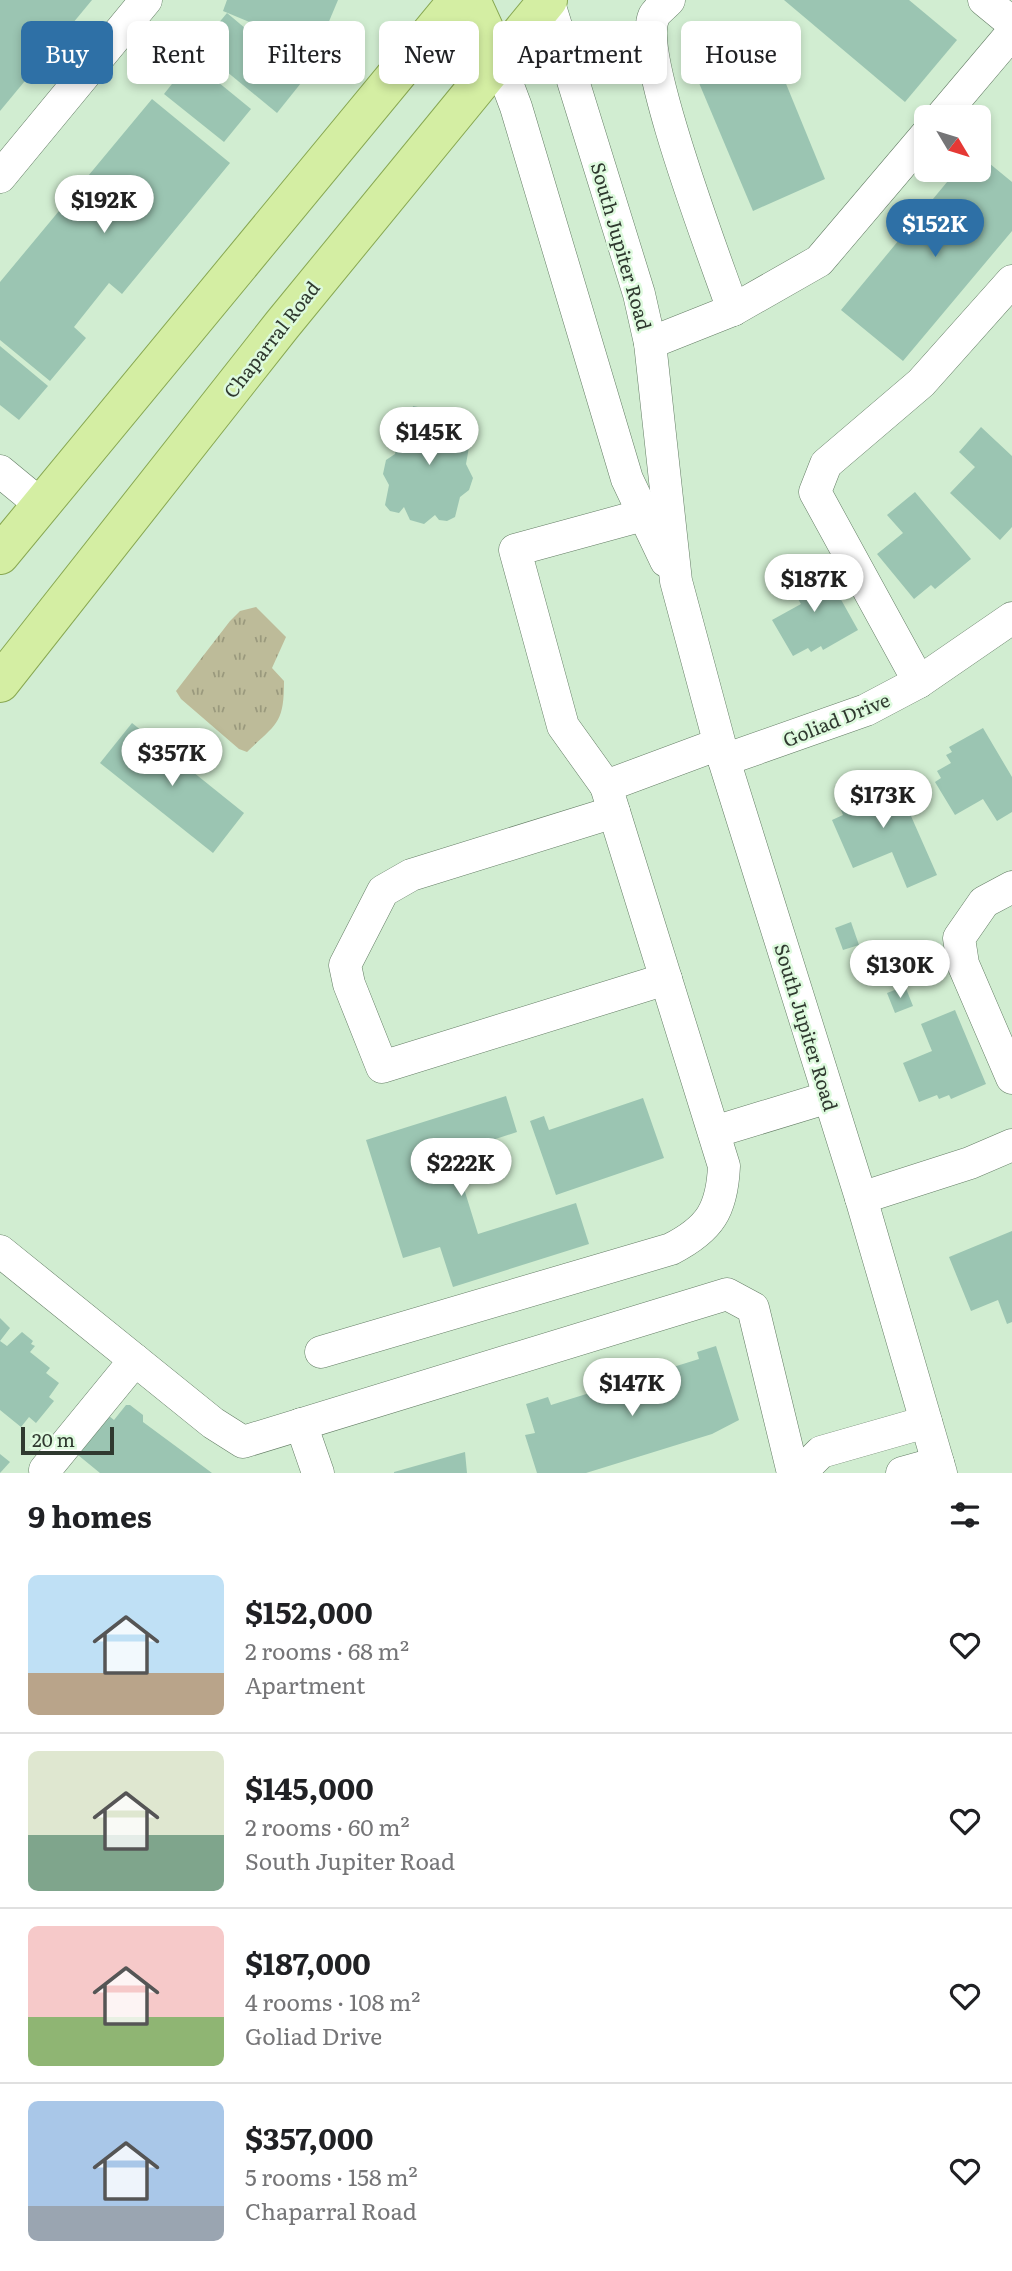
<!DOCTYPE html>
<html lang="en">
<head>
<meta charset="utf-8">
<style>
  :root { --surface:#fff; --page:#f6f6f6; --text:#202124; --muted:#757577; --line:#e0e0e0; --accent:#2e70a6 }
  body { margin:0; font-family:Literata,serif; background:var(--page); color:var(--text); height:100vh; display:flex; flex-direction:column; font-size:26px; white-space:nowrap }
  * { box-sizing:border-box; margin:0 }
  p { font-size:23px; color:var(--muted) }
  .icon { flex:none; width:38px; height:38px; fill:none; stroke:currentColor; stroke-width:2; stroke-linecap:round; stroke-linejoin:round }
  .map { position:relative; height:1473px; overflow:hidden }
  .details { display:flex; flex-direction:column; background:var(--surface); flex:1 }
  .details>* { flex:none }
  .top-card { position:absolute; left:21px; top:21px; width:971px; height:63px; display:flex; gap:14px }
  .needle { width:46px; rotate:128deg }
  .buttons { position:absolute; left:914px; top:105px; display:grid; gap:14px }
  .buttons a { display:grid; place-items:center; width:77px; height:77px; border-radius:10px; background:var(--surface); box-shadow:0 4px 10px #0003; font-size:35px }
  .scale { position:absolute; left:21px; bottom:18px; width:93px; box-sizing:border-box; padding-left:7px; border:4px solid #2f392f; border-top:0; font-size:19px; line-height:24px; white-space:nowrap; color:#2f392f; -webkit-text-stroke:5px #defade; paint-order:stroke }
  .price { position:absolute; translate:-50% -60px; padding:0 16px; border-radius:24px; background:#fff; color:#222; font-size:23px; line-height:46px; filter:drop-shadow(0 2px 4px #0008) }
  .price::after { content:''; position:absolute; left:50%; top:42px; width:21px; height:16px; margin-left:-10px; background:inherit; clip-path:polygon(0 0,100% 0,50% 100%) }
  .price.on { background:var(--accent); color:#fff }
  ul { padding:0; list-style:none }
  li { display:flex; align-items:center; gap:21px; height:175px; padding:0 28px }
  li+li { border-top:2px solid var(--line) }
  li span { display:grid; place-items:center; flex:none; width:196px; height:140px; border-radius:10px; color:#555 }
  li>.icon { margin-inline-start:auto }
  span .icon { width:84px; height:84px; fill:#fffc; stroke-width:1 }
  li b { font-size:30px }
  h2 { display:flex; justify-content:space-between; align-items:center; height:84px; padding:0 28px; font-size:30px }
  .pill { padding:0 24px; border-radius:10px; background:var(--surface); box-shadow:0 4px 10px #0003; font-size:24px; line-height:63px }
  .pill.on { background:var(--accent); color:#fff }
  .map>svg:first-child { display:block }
  .park { fill:url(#park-tufts) }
  .building { fill:#9bc5b2 }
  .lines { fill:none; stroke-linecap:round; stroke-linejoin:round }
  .minor-casing { stroke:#647d65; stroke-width:33 }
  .major-casing { stroke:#88a852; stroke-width:40 }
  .minor { stroke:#fff; stroke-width:32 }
  .major { stroke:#d4eea3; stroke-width:38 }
  .labels { text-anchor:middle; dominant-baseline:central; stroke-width:5; stroke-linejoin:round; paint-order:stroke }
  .street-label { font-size:19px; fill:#2f392f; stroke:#defade }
</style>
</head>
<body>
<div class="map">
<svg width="1012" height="1473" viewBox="0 0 1012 1473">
  <defs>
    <pattern id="park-tufts" width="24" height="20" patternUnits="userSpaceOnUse" patternTransform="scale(1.75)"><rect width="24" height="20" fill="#bdbb99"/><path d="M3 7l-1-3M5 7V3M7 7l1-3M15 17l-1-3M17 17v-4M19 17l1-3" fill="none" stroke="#9a997d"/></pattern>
  </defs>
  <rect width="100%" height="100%" fill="#d1edd1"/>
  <!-- park -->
  <path class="park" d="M256,607L286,637L272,668L284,681C284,724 277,723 247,752L239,749L181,699L176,691L230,621L240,611Z"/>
  <!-- building -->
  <g class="building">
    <path d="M0,0H92L0,111Z"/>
    <path d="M227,0H338L317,50L223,11Z"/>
    <path d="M784,0H909L957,40L905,102Z"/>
    <path d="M227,13L305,78L277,113L198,48Z"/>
    <path d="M773,52L825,179L753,211L699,83Z"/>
    <path d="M191,60L251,109L224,142L164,94Z"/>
    <path d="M152,99L230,163L122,294L109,283L74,327L86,338L50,381L0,340V282Z"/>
    <path d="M978,154L1012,182V231L903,361L841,310L957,170H978Z"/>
    <path d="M0,346L48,386L19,420L0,405Z"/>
    <path d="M413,406L468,417L462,446L469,447L466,464L473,478L469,490L460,497L455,517L447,521L439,520L435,515L424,524L410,520L404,507L399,513L390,511L385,505L389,485L383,474L386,460L395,454L399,434L406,436Z"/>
    <path d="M981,427L1012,456V527L1000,540L950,493L975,467L959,452Z"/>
    <path d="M915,492L971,559L935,589L931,585L914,599L877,554L903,533L887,515Z"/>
    <path d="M820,562L858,630L823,650L821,646L811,652L808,648L793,656L772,620L801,604L787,580Z"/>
    <path d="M132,723L244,813L213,853L100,763Z"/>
    <path d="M983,728L1012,777V812L997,821L983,799L955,815L935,782L941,778L937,771L951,763L946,755L952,752L949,747Z"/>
    <path d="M892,773L937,875L907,888L892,852L853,868L832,820L843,815L839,806L852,801L853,790Z"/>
    <path d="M851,922L859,945L843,950L835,928Z"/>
    <path d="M905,986L913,1006L895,1013L887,993Z"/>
    <path d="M955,1010L986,1084L951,1099L949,1095L939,1099L937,1095L919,1102L903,1063L932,1051L921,1024Z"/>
    <path d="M506,1096L517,1132L453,1153L478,1234L576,1203L589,1244L453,1287L440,1247L403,1258L366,1140Z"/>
    <path d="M643,1098L664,1158L556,1195L530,1121L544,1116L549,1130Z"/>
    <path d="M1012,1231V1322L1007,1324L998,1300L971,1311L949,1257Z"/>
    <path d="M0,1318L10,1328L0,1341L7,1346L22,1332L33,1341L31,1344L35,1346L30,1352L50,1368L46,1373L59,1383L49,1397L54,1401L36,1423L29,1417L21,1427L0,1410Z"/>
    <path d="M716,1346L739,1420L712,1434L586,1473H537L525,1435L535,1433L526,1404L548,1397L551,1405L699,1359L697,1352Z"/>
    <path d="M126,1405H130L143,1415V1422L212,1473H100L78,1455L109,1416L114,1420Z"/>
    <path d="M465,1452L467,1473H394V1472Z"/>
    <path d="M0,1454L10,1462L0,1473Z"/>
  </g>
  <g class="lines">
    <defs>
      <g id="minor">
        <path d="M548,0L639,294L650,343L676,581L724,760L861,1198L941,1473"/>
        <path d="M669,0C665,5 657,10 654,16C636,55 716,260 733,310"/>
        <path d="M984,0L1012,23"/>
        <path d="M498,59L516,107L627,479L666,561"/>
        <path d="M941,117L1012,33"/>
        <path d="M0,177L146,0"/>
        <path d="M650,343L733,310L819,261L926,135"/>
        <path d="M0,471L40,504"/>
        <path d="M919,682L815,492L826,464L921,383L1012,281"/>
        <path d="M724,760L866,710L919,682L1012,618"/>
        <path d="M606,786L563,726L515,550L643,515"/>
        <path d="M614,812L411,875L383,891L345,965L349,984L382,1067L666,979"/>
        <path d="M1012,887L984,902L959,938L963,964L1012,1078"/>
        <path d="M714,1132L829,1097"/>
        <path d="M861,1198L970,1163L1012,1145"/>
        <path d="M0,1251L213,1423L243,1442L727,1294L753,1308L793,1473"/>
        <path d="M321,1352L671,1249C710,1229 722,1210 724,1166L606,786L719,744"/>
        <path d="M301,1424L318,1473"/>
        <path d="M45,1470L135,1360"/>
        <path d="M800,1473L821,1452L926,1422"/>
        <path d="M902,1473L938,1463"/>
      </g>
      <g id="major">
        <path d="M471,0L498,59"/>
        <path d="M0,555L458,0"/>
        <path d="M0,683L282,325L548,0"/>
      </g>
    </defs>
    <!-- minor casing -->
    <use href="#minor" class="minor-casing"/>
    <!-- major casing -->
    <use href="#major" class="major-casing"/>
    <!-- minor -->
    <use href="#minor" class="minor"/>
    <!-- major -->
    <use href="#major" class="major"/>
  </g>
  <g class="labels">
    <!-- street labels -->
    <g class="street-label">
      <text transform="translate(622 246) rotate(74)">South Jupiter Road</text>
      <text transform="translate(271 339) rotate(-52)">Chaparral Road</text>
      <text transform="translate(836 719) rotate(-22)">Goliad Drive</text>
      <text transform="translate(807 1027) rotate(73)">South Jupiter Road</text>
    </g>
  </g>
</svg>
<div class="buttons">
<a><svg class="needle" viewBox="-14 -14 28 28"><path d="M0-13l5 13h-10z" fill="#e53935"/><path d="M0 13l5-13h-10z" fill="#757577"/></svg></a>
</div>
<div class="scale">20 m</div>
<b class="price" style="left:104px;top:235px">$192K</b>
<b class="price on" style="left:935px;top:259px">$152K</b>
<b class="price" style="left:429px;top:467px">$145K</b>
<b class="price" style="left:814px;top:614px">$187K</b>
<b class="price" style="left:172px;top:788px">$357K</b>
<b class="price" style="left:883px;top:830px">$173K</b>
<b class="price" style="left:900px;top:1000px">$130K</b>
<b class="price" style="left:461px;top:1198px">$222K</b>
<b class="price" style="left:632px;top:1418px">$147K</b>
<div class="top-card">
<a class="pill on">Buy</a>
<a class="pill">Rent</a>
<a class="pill">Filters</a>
<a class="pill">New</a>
<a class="pill">Apartment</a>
<a class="pill">House</a>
</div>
</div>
<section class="details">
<h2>9 homes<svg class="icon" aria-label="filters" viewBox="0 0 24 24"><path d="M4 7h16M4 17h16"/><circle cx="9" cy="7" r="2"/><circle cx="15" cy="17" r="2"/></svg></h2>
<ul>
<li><span style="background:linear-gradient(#bfe0f5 70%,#b9a48a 0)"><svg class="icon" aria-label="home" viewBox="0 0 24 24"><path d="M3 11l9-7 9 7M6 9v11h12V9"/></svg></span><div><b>$152,000</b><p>2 rooms · 68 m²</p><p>Apartment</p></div><svg class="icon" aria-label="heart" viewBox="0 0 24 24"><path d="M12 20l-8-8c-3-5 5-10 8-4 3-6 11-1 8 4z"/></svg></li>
<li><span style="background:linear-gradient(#dfe7d0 60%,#7fa58c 0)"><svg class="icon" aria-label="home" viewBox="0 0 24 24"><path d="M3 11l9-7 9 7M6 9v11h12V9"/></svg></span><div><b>$145,000</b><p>2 rooms · 60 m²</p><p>South Jupiter Road</p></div><svg class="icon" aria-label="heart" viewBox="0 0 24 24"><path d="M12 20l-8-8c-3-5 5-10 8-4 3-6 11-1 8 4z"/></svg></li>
<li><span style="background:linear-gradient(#f6c9c9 65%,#8fb573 0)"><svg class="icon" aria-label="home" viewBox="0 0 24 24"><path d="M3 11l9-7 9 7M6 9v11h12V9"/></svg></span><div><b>$187,000</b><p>4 rooms · 108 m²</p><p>Goliad Drive</p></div><svg class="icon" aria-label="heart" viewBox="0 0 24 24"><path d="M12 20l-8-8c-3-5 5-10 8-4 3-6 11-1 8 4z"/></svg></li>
<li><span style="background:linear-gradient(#a9c7e8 75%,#9aa5b1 0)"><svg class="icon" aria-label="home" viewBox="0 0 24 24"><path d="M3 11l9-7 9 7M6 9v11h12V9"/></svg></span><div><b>$357,000</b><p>5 rooms · 158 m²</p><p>Chaparral Road</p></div><svg class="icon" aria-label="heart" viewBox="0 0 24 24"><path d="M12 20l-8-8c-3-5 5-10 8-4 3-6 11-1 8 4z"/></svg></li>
</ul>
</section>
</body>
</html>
